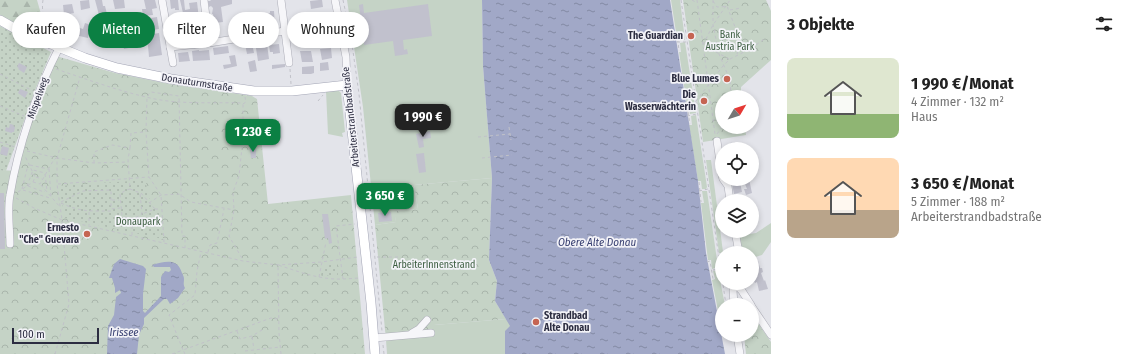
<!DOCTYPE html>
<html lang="de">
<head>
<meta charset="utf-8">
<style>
  :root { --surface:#fff; --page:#f2f2f2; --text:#222; --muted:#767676; --accent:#0b8043 }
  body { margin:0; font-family:"Fira Sans Condensed",sans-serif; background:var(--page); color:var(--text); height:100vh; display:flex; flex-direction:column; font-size:15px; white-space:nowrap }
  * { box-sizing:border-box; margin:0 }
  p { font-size:13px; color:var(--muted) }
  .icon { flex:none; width:22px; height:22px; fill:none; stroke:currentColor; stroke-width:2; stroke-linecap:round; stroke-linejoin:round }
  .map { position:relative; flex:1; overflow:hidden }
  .details { display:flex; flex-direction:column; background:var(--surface); width:360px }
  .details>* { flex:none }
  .top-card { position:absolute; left:12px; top:12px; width:380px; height:36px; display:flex; gap:8px }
  .needle { width:26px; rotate:51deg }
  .buttons { position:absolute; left:715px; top:90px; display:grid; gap:8px }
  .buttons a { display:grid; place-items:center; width:44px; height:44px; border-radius:50%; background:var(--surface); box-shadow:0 2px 6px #0003; font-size:20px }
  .scale { position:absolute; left:12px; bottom:10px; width:87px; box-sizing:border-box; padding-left:4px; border:2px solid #2c2d41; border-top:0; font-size:11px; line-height:14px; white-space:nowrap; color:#2c2d41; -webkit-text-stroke:3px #f3f3f8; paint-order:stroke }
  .price { position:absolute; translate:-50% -34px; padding:0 9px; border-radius:8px; background:var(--accent); color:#fff; font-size:13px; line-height:26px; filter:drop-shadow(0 1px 2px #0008) }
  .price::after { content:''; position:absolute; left:50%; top:24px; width:12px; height:9px; margin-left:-6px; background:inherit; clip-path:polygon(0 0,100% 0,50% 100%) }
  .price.on { background:#222; color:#fff }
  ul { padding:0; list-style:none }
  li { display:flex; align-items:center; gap:12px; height:100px; padding:0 16px }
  li span { display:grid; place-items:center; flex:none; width:112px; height:80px; border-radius:8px; color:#555 }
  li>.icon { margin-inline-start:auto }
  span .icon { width:48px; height:48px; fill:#fffc; stroke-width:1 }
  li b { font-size:17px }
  h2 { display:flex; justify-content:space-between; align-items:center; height:48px; padding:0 16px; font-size:17px }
  .tag { padding:0 14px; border-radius:18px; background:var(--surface); box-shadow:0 2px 6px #0003; font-size:14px; line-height:36px }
  .tag.on { background:var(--accent); color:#fff }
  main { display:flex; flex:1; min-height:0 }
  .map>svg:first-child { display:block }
  .grass { fill:#c5d3c6 }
  .forest { fill:url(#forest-firs) }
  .park { fill:url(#park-crowns) }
  .garden { fill:url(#garden-dots) }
  .water { fill:url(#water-ripples) }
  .building { fill:#c1c1cd }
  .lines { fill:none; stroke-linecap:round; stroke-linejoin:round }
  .minor-casing { stroke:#acadb7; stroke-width:8 }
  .major-casing { stroke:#a3a5b5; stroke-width:10 }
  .path { stroke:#c1c2c9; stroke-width:1; stroke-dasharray:3 3; stroke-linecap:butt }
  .minor { stroke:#f6f6f9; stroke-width:7 }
  .major { stroke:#fff; stroke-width:9 }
  .poi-dot { fill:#c56452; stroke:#f3f3f8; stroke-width:1.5 }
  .labels { text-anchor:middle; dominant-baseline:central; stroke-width:3.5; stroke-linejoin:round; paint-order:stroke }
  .park-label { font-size:10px; fill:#3a5c3e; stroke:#f3f3f8 }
  .poi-label { font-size:10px; font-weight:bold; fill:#2c2d41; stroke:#f3f3f8; text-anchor:end }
  .street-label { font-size:10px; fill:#2c2d41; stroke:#f3f3f8 }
  .water-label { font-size:11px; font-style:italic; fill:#394172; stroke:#f3f3f8 }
</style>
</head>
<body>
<main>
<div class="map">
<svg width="771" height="354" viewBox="0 0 771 354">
  <defs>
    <pattern id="forest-firs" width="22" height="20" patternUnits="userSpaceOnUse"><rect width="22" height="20" fill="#c5d3c6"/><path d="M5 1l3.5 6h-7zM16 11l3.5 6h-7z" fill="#a9b5ab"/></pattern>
    <pattern id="park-crowns" width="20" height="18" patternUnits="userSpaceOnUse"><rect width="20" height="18" fill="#c5d3c6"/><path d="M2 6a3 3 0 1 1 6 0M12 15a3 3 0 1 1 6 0" fill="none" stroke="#a9b5ab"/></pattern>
    <pattern id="garden-dots" width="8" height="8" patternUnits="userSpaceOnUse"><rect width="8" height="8" fill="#c5d3c6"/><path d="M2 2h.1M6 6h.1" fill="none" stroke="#a9b5ab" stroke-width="1.8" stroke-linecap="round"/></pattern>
    <pattern id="water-ripples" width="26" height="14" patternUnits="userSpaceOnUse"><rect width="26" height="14" fill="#a1a8c7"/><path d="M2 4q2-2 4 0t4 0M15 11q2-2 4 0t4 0" fill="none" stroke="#8389a3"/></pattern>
  </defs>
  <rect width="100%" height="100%" fill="#e3e4ea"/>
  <!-- grass -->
  <g class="grass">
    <path d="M347,0H482L483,66L492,178L414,185L418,209L395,211L396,222L375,225L363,107Z"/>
    <path d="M671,0H680L685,40L680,41L679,32H676Z"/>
    <path d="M685,42L696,113L690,114L689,105L687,106L679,52H681L680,43Z"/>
    <path d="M338,90L341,93L345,132L342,133L343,137L328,134L326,91Z"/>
    <path d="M696,115L707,187L706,189H702L701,181H698L689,125H692L691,116Z"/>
    <path d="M706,160H711L723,252L722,253H719Z"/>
    <path d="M702,191H707L718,267L712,269L711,260H708L701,203H704Z"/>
    <path d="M771,223V242L762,255L752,258V253H741V244L737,236L756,233Z"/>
    <path d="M718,270L725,305H722V331L712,280L715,279L713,271Z"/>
    <path d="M536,296L608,354H387L386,340L434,325L506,319Z"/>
  </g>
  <!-- forest -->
  <path class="forest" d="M0,0H37L47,35L33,28L20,26L0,15Z"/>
  <!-- park -->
  <g class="park">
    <path d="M683,0H766L771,11V60L741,87V97H722V127H745L746,135L703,142Z"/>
    <path d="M56,56L115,73L170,84L252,96L257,99L268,204L351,195L365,354H0V170L17,171L38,96Z"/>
    <path d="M492,178L489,260L497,281L495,301L506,319L434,325L432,335L386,340L375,225L396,222L394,211L418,209L414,185Z"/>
    <path d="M752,314L771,342V354H746L744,335H752Z"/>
  </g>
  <!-- garden -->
  <g class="garden">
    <path d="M0,26L51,52L36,88L6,171L0,170Z"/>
    <path d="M146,180L147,194H149V198L160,211L163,239L65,218L59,186Z"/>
    <path d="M324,263H337L338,276L321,275Z"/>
  </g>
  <!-- water -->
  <g class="water">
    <path d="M482,0H670L698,181L706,253L725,354H505V331L510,326L495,301L497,281L489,260L492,178L483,66Z"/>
    <path d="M120,259L143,266L146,269L143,294V311L145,313L161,296V277L165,271L169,272L171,270L170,267H154L152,265C164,262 177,257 182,273C183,275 184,277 184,279C184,283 183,284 185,288L178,298L170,304L167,299H164L144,318V324L139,335L137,354H107L108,326L114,315L116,297L121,293L120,290L115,293V288L112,278H109L114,264Z"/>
  </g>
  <!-- building -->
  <g class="building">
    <path d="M89,0L90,8L81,10L80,1Z"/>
    <path d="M95,0H102L103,6H105L107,14L99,15Z"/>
    <path d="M113,0H124L125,8L115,9Z"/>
    <path d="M144,0H155L157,8L152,9L153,15L143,16L142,9H146Z"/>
    <path d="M170,0H178L179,10H175V8L171,9Z"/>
    <path d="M180,0H184L185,10L190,9L189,3L197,2L199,19L193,22L191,14L187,15L180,17L181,19L179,20L180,24L173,23L172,15L183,13Z"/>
    <path d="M210,0H232V4L221,7L223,22L215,23L213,14H212L213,8L211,6L209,7L208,1H211Z"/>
    <path d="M319,0H322L323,7L311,9L310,1Z"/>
    <path d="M72,4L74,13L64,15L63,5Z"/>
    <path d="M363,4L364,13L428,4L432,36L403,40L404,50L407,49L408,54L395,56L393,41L364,45L359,5Z"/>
    <path d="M270,11H274L275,27L258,30L257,20L262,19V16L270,13Z"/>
    <path d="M322,15L324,22L317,24L316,17Z"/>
    <path d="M107,16L109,30L101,31L99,18Z"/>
    <path d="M134,16L135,20L122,22L121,18Z"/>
    <path d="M157,17L159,29L146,31L144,19Z"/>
    <path d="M140,19L142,34L137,35L135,20Z"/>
    <path d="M245,21H248L250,23H253L254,29L246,30Z"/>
    <path d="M238,22L239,32L231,33L230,23Z"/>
    <path d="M85,23L91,25L88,38L75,35L77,27L83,29Z"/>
    <path d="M58,24L67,26L66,33L57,31Z"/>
    <path d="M190,24V27L188,28V31L181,32L180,28H178V25Z"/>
    <path d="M325,28L327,32V37H329L330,43L324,44L323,39L316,40L314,30Z"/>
    <path d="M190,31L192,40L177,41V33Z"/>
    <path d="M108,33L109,41L101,43L100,34Z"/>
    <path d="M159,33L162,55L149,57L147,35Z"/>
    <path d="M132,38L134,47L124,49L122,41Z"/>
    <path d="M255,42H258V46L267,44L269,59L258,61Z"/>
    <path d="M252,43L254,53L247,54L245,44Z"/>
    <path d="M279,44L280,53L273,54V52H270L269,45Z"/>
    <path d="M228,46L229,53L214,55L213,48Z"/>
    <path d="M331,48L332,58L322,60L320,49Z"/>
    <path d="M199,50V51L209,50L210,60L193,61L192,51Z"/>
    <path d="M300,51H311L313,62H302Z"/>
    <path d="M188,52L190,61L179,62L178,53Z"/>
    <path d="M235,55L237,66L224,69L223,65L231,64L229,56Z"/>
    <path d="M255,60L257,71L250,72L248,62Z"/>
    <path d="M328,62L329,70L320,71V63Z"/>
    <path d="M19,63L27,67L24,73L18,69L19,68L17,67Z"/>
    <path d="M285,64V67L272,69V65Z"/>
    <path d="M314,66V73L311,74H302V67Z"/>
    <path d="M20,89L28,92L25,98L18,93Z"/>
    <path d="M10,124L14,125L13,126L15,127L14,132H12V133L5,131L6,127L9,128Z"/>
    <path d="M430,131L431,138L423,139L424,147L419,148L416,134Z"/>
    <path d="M735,142V146H738V149H729L728,147H730V143Z"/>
    <path d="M2,146L9,148L7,156L0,154Z"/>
    <path d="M250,149H256V158H251Z"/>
    <path d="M424,153L426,172L419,173L416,154Z"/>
    <path d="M731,179H749L752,193L746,195L744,189H747L745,184L748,183V181L740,182L742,192L734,194Z"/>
    <path d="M0,193H4L5,249H0Z"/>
    <path d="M391,212L392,221L379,222L378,213Z"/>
    <path d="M322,214H328L332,243L329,244L328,238L325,239Z"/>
    <path d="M758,261L760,268H762L763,272L761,273L764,281L765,280L768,289L759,291L757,282L755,283L754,281L752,273V262Z"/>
  </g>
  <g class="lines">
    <defs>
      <g id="minor">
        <path d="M162,0L173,63"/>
        <path d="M204,0L209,43"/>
        <path d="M281,0L289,63"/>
        <path d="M335,0L346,57L347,85"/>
        <path d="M170,47L209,43L285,31"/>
        <path d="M717,141L722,176"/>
        <path d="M723,179L728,186L730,201"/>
        <path d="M735,231L739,253"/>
        <path d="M10,244C10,230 7,209 10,195C18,147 36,92 59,48"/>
        <path d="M736,285L742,291L751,305"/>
        <path d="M734,305L733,290L738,283"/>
        <path d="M752,307L771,335"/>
        <path d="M412,333L419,329L427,320"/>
        <path d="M737,335L740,354"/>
        <path d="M374,338L431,333"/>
      </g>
      <g id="major">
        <path d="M0,20L21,32"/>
        <path d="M16,29L30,32L46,40L51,44L85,58L117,68L171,79L254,91H292L347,85L371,303L375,354"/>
      </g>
    </defs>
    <!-- minor casing -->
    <use href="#minor" class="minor-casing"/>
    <!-- major casing -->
    <use href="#major" class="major-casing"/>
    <!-- path -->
    <g class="path">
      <path d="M43,0C41,11 45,22 48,33"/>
      <path d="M343,0L351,37L359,94L382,331"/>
      <path d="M681,0L726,305"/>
      <path d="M692,0L697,3"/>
      <path d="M697,0L715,134"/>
      <path d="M713,0V25L719,54L730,80L731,97"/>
      <path d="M713,1L717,7H721L727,6L740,40L737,54"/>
      <path d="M730,10L741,8"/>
      <path d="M677,33L679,51"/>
      <path d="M677,42H686"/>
      <path d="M729,59L703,45L713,25L730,0"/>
      <path d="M56,69C86,79 116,90 146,97C177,105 210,102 241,103L243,105V138L239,176L233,192L234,210L229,236L243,260"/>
      <path d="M290,69L291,84"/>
      <path d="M0,74L33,91"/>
      <path d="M318,101L323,95"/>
      <path d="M696,101L723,66L730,59L750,49L766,38"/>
      <path d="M243,104L246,102L245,97"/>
      <path d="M0,106L24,116"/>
      <path d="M687,106L690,124"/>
      <path d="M687,116L697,114"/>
      <path d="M509,127L511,140"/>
      <path d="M717,134L722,127"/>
      <path d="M478,137L510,134"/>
      <path d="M0,142L15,147"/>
      <path d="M243,144L266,142"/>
      <path d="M130,148L131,133L145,132"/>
      <path d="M27,151L57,158L94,163L128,162"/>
      <path d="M482,158L512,155"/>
      <path d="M94,163V152L112,145L130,148L128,159L130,189"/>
      <path d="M30,165L48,169"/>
      <path d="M49,169L51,197"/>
      <path d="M45,174L47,191"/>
      <path d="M36,177L42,179"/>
      <path d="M33,182L40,184L53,161L56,158"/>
      <path d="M699,182L701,202"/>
      <path d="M58,184L149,177"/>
      <path d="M41,185L60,207"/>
      <path d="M27,186L33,170L45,173"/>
      <path d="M28,186L44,192L45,191"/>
      <path d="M22,189L28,165"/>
      <path d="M130,189L140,193L142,214C134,219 131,220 122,216L120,194L126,190Z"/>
      <path d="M23,190L50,198L51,197"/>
      <path d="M699,191L708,189"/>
      <path d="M18,192L33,182L35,177L25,156"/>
      <path d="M141,193L155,209L142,214"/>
      <path d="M16,198L34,208L62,220L243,261L278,265L321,262L358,257"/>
      <path d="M112,200H119"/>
      <path d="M61,202L83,191L111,190V209"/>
      <path d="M61,203C80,212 90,211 111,211V209L120,208"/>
      <path d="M149,203L161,195L179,194L191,202L234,210"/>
      <path d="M155,209H161"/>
      <path d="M89,212V225"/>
      <path d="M132,235V219"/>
      <path d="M164,242L161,195L149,177L146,132L147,97L148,95L151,92L179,96L182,236H185V248"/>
      <path d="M208,252L210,245L217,243L224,209"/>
      <path d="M377,257H398"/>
      <path d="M707,262L710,261L713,279H710"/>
      <path d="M713,270L719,269"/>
      <path d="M319,277L326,242"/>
      <path d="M343,279L360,278"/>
      <path d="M752,329L757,327"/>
      <path d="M237,331L240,339L252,336L262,330"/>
      <path d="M252,337L254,349"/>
      <path d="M383,345L384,354"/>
      <path d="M245,351L280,347"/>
      <path d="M55,354L69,304L62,220L57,184V158L80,77"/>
      <path d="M172,354L183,350L169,315L195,295L197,271L201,252"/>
      <path d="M185,354L183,350L271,318L278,319"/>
      <path d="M281,354L279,333L278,265C300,272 320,280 343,279L336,226L355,224"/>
    </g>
    <!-- minor -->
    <use href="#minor" class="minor"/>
    <!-- major -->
    <use href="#major" class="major"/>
  </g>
  <!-- markers -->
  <g class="poi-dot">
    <circle cx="691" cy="36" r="4"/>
    <circle cx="727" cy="79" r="4"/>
    <circle cx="704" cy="101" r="4"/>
    <circle cx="87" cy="234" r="4"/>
    <circle cx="536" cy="322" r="4"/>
  </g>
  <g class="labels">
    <!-- park labels -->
    <g class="park-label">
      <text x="730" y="35">Bank<tspan x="730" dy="12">Austria Park</tspan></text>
      <text x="138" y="222">Donaupark</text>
      <text x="434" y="265">ArbeiterInnenstrand</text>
    </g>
    <!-- poi labels -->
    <g class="poi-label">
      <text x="683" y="36">The Guardian</text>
      <text x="719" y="79">Blue Lumes</text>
      <text x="696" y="95">Die<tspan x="696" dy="12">Wasserwächterin</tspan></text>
      <text x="79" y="228">Ernesto<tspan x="79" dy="12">"Che" Guevara</tspan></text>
      <text x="544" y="316" text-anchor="start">Strandbad<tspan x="544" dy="12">Alte Donau</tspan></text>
    </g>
    <!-- street labels -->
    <g class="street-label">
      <text transform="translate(197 83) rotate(9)">Donauturmstraße</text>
      <text transform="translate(38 98) rotate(-70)">Mispelweg</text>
      <text transform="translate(351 117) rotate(-96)">Arbeiterstrandbadstraße</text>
    </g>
    <!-- water labels -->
    <g class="water-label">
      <text x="597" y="242">Obere Alte Donau</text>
      <text x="124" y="332">Irissee</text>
    </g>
  </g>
</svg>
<div class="buttons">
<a><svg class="needle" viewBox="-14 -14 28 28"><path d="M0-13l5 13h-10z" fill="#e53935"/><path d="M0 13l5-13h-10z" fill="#767676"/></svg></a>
<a><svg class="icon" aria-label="locate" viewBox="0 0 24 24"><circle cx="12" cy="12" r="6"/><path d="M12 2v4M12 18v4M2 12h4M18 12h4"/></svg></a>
<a><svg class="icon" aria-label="layers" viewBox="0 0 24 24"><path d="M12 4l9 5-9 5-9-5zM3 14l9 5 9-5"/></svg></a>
<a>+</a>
<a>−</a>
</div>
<div class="scale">100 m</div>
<b class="price on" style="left:423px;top:138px">1 990 €</b>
<b class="price" style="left:253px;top:153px">1 230 €</b>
<b class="price" style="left:385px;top:217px">3 650 €</b>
<div class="top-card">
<a class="tag">Kaufen</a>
<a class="tag on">Mieten</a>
<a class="tag">Filter</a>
<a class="tag">Neu</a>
<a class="tag">Wohnung</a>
</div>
</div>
<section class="details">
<h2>3 Objekte<svg class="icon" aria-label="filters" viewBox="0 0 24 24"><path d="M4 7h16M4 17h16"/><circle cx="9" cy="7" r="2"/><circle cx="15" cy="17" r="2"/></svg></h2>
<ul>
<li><span style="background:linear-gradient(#dfe7d0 70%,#8fb573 0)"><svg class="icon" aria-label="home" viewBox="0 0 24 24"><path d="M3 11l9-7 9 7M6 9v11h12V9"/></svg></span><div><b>1 990 €/Monat</b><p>4 Zimmer · 132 m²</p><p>Haus</p></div></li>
<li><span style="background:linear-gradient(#ffd9b3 65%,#b9a48a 0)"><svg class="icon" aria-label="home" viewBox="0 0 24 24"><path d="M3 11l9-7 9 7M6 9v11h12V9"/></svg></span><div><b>3 650 €/Monat</b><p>5 Zimmer · 188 m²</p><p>Arbeiterstrandbadstraße</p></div></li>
</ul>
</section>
</main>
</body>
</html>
